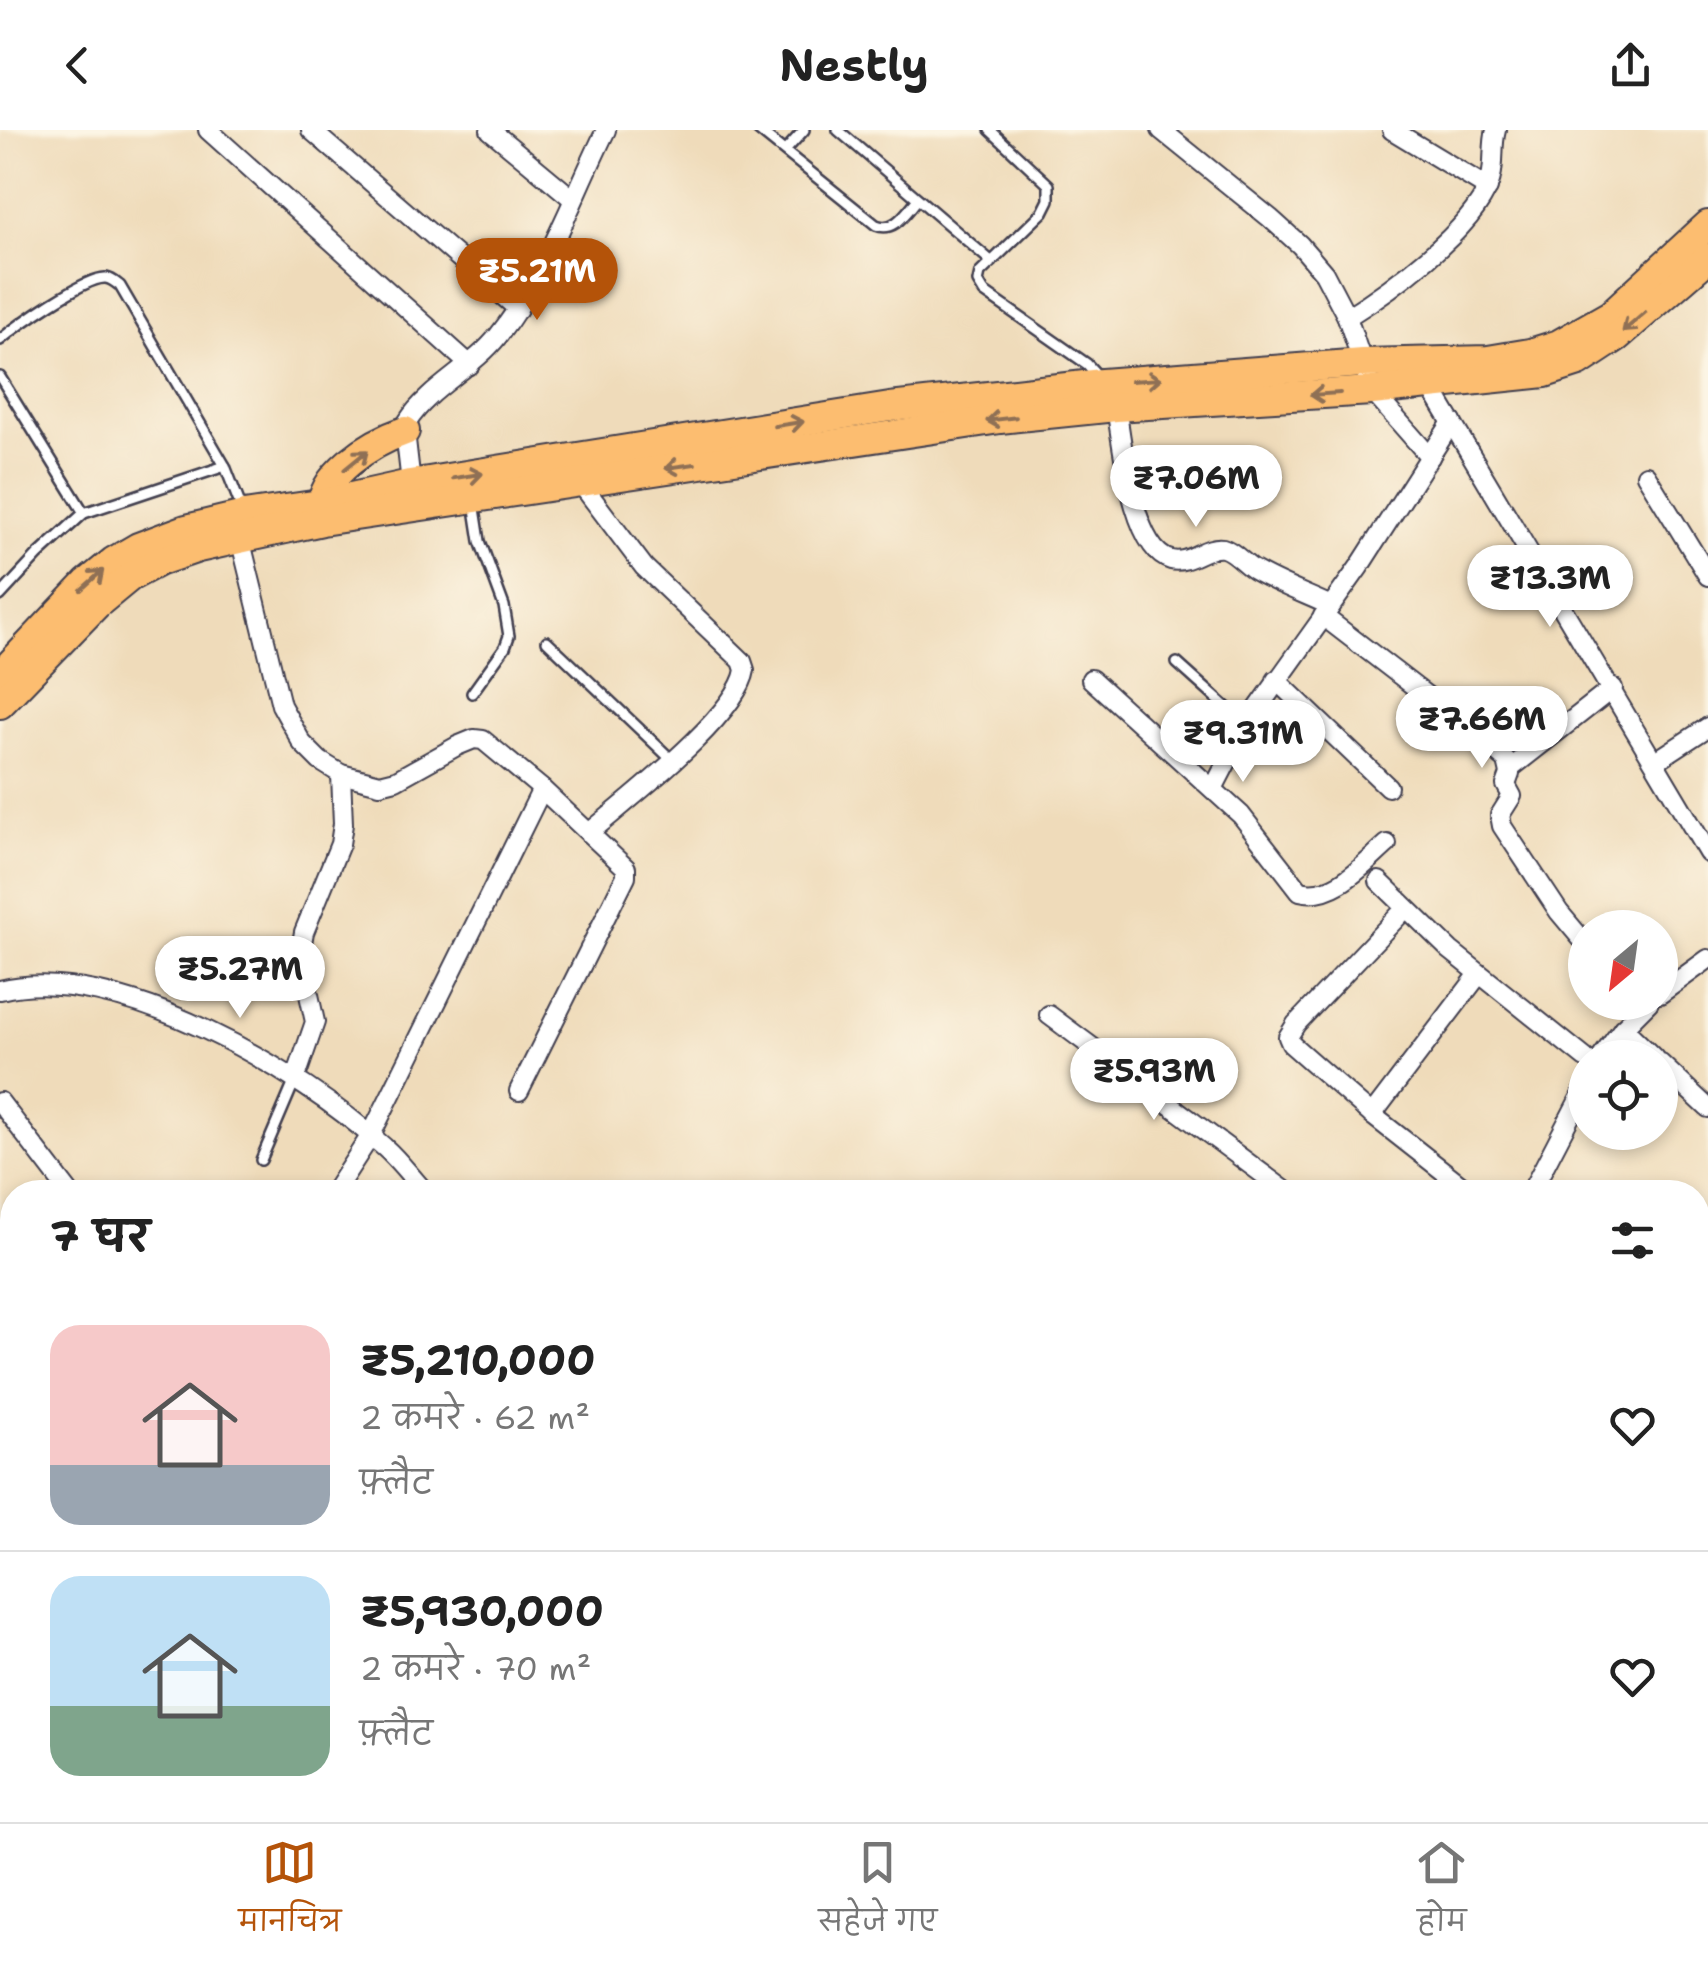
<!DOCTYPE html>
<html lang="hi">
<head>
<meta charset="utf-8">
<style>
  :root { --surface:#fff; --page:#f6f6f6; --text:#222; --muted:#767676; --line:#e0e0e0; --accent:#b45309 }
  body { margin:0; font-family:"Shantell Sans","Playpen Sans Deva",sans-serif; background:var(--page); color:var(--text); height:100vh; display:flex; flex-direction:column; font-size:38px; white-space:nowrap }
  * { box-sizing:border-box; margin:0 }
  p { font-size:32px; color:var(--muted) }
  .icon { flex:none; width:55px; height:55px; fill:none; stroke:currentColor; stroke-width:2; stroke-linecap:round; stroke-linejoin:round }
  .map { position:relative; flex:1; overflow:hidden }
  .sheet { position:absolute; left:0px; top:1050px; width:1710px; height:642px; display:flex; flex-direction:column; background:var(--surface); border-radius:40px 40px 0 0; box-shadow:0 5px 15px #0003 }
  .sheet>* { flex:none }
  .needle { width:65px; rotate:209deg }
  .controls { position:absolute; left:1568px; top:780px; display:grid; gap:20px }
  .controls a { display:grid; place-items:center; width:110px; height:110px; border-radius:50%; background:var(--surface); box-shadow:0 5px 15px #0003; font-size:50px }
  .price { position:absolute; translate:-50% -85px; padding:0 22px; border-radius:35px; background:#fff; color:#222; font-size:32px; line-height:65px; filter:drop-shadow(0 2px 5px #0008) }
  .price::after { content:''; position:absolute; left:50%; top:60px; width:30px; height:22px; margin-left:-15px; background:inherit; clip-path:polygon(0 0,100% 0,50% 100%) }
  .price.active { background:var(--accent); color:#fff }
  ul { padding:0; list-style:none }
  li { display:flex; align-items:center; gap:30px; height:250px; padding:0 50px }
  li+li { border-top:2px solid var(--line) }
  li span { display:grid; place-items:center; flex:none; width:280px; height:200px; border-radius:30px; color:#555 }
  li>.icon { margin-inline-start:auto }
  span .icon { width:120px; height:120px; fill:#fffc; stroke-width:1 }
  li b { font-size:42px }
  h2 { display:flex; justify-content:space-between; align-items:center; height:120px; padding:0 50px; font-size:42px }
  header { display:flex; justify-content:space-between; align-items:center; height:130px; padding:0 50px; background:var(--surface); font-size:45px; font-weight:700 }
  .dock { display:flex; justify-content:space-around; align-items:center; height:140px; border-top:2px solid var(--line); background:var(--surface); font-size:28px; color:var(--muted) }
  .dock a { display:grid; justify-items:center; gap:5px }
  .dock .active { color:var(--accent) }
  .map>svg:first-child { display:block }
  .building { fill:#c994c6 }
  .lines { fill:none; stroke-linecap:round; stroke-linejoin:round }
  .lane-casing { stroke:#413e4e; stroke-width:14 }
  .street-casing { stroke:#413e4e; stroke-width:22 }
  .primary-casing { stroke:#413e4e; stroke-width:32 }
  .lane { stroke:#fff; stroke-width:9 }
  .street { stroke:#fff; stroke-width:18 }
  .primary { stroke:#fcbd6f; stroke-width:28 }
  .oneway { stroke:#8f7055 }
</style>
</head>
<body>
<header><svg class="icon" aria-label="back" viewBox="0 0 24 24"><path d="M15 5l-7 7 7 7"/></svg>Nestly<svg class="icon" aria-label="share" viewBox="0 0 24 24"><path d="M12 15V3M7 8l5-5 5 5M5 13v7h14v-7"/></svg></header>
<div class="map">
<svg width="1708" height="1692" viewBox="0 0 1708 1692">
  <rect width="100%" height="100%" fill="#fcf5e5"/>
  <filter id="ink" filterUnits="userSpaceOnUse"><feTurbulence type="fractalNoise" baseFrequency=".01" numOctaves="2"/><feDisplacementMap in="SourceGraphic" scale="20" xChannelSelector="R" yChannelSelector="G"/><feConvolveMatrix kernelMatrix="1 2 1 2 8 2 1 2 1" color-interpolation-filters="sRGB"/></filter>
  <filter id="wash" filterUnits="userSpaceOnUse"><feTurbulence type="fractalNoise" baseFrequency=".0048" numOctaves="4" result="noise"/><feDisplacementMap in="SourceGraphic" scale="40" xChannelSelector="R" yChannelSelector="G"/><feGaussianBlur stdDeviation="2.25" result="paint"/><feColorMatrix in="noise" values="0 0 0 0 0 0 0 0 0 0 0 0 0 0 0 0 0 1.4 0 .05"/><feComposite in="paint" operator="in"/></filter>
  <g filter="url(#wash)">
    <rect width="100%" height="100%" fill="#efdbba"/>
    <g id="blocks">
      <!-- building -->
      <path class="building" d="M8,1423L12,1427V1464L0,1475V1432Z"/>
    </g>
  </g>
  <g filter="url(#ink)">
    <use href="#blocks" fill-opacity="0" stroke="#413e4e" stroke-width="2.5"/>
    <g class="lines">
      <defs>
        <g id="lane">
          <path d="M758,0L876,95C895,103 906,82 918,69"/>
          <path d="M838,0L992,132"/>
          <path d="M990,0L1049,55V70L1043,82L980,143L978,152L984,162L1087,234L1098,246"/>
          <path d="M785,21L804,0"/>
          <path d="M0,210C17,196 86,146 106,148C112,149 115,152 120,156L225,336L243,382"/>
          <path d="M0,247L84,383"/>
          <path d="M0,466L38,425L84,383L225,336"/>
          <path d="M547,511L673,631"/>
          <path d="M1177,533L1246,595"/>
          <path d="M472,563L505,517L509,506L504,476L480,411L474,372"/>
          <path d="M261,1030L295,950"/>
        </g>
        <g id="street">
          <path d="M208,0L470,235"/>
          <path d="M311,0L518,179"/>
          <path d="M490,0L573,69"/>
          <path d="M1161,0L1270,88L1300,115L1324,143L1347,187L1372,261L1430,327"/>
          <path d="M1392,0L1488,58"/>
          <path d="M1347,187C1389,161 1472,101 1489,54C1496,37 1491,18 1496,0"/>
          <path d="M1427,251L1708,723"/>
          <path d="M1112,269L1116,277C1122,311 1132,420 1171,430C1189,435 1205,415 1223,418C1234,421 1244,434 1254,440C1278,454 1305,464 1331,476"/>
          <path d="M1646,345L1708,446"/>
          <path d="M579,351L644,437L742,531L745,540C738,586 626,671 589,703"/>
          <path d="M412,362L405,301L408,291C428,259 474,237 498,206C546,145 572,69 606,0"/>
          <path d="M240,408L281,575L302,613L320,631L341,644L380,654L396,650L457,616L474,609L483,610L542,659L626,738V746L519,961"/>
          <path d="M1323,486L1475,603L1507,631L1510,644L1506,655L1512,666L1500,685L1502,696L1559,782L1585,813"/>
          <path d="M1091,549L1241,685L1300,761C1334,770 1364,734 1387,714"/>
          <path d="M1276,550L1388,657"/>
          <path d="M1656,631L1708,597"/>
          <path d="M1511,638L1613,558"/>
          <path d="M1213,659L1246,595L1359,437L1452,292"/>
          <path d="M1379,751L1450,820L1585,928"/>
          <path d="M1405,779L1296,894L1288,907L1291,914L1372,985L1470,1062"/>
          <path d="M0,860C116,831 301,941 384,1017C400,1031 411,1047 425,1062"/>
          <path d="M1660,864L1708,829"/>
          <path d="M1049,885L1287,1062"/>
          <path d="M1623,898L1654,928"/>
          <path d="M1601,928L1623,898L1649,872"/>
          <path d="M1660,933L1708,978"/>
          <path d="M295,950L315,892L300,824L304,802L340,714L343,694L341,644"/>
          <path d="M0,972L69,1062"/>
          <path d="M1372,985L1479,844"/>
          <path d="M334,1062L371,1005L542,659"/>
          <path d="M1531,1062L1585,958"/>
          <path d="M1698,1118L1708,1110"/>
          <path d="M0,1133L12,1206"/>
          <path d="M1698,1186L1708,1170"/>
          <path d="M1698,1322L1708,1313"/>
          <path d="M0,1401L12,1411"/>
          <path d="M1698,1470L1708,1461"/>
          <path d="M0,1481L12,1471"/>
          <path d="M1698,1519L1708,1533"/>
          <path d="M1698,1637L1708,1620"/>
          <path d="M191,1680L197,1692"/>
          <path d="M306,1680L310,1692"/>
          <path d="M1223,1692L1233,1680"/>
          <path d="M1357,1692L1368,1680"/>
          <path d="M1498,1692L1509,1680"/>
          <path d="M1649,1692L1659,1680"/>
        </g>
        <g id="primary">
          <path d="M322,386C316,345 373,312 405,301"/>
          <path d="M0,545L87,453L114,431L138,417L186,399L244,385L320,374L410,354L890,277L1102,253L1362,233L1488,230L1530,223L1559,214L1610,185L1708,95"/>
          <path d="M0,574L96,475L130,447L160,431L198,418L322,391L1000,289L1116,277L1372,261L1545,243L1579,232L1617,207L1708,128"/>
        </g>
      </defs>
      <!-- lane casing -->
      <use href="#lane" class="lane-casing"/>
      <!-- street casing -->
      <use href="#street" class="street-casing"/>
      <!-- primary casing -->
      <use href="#primary" class="primary-casing"/>
      <!-- lane -->
      <use href="#lane" class="lane"/>
      <!-- street -->
      <use href="#street" class="street"/>
      <!-- primary -->
      <use href="#primary" class="primary"/>
    </g>
    <!-- one-way arrows -->
    <defs><path id="oneway-shaft" d="M-6 0H5M1.5-3L5.5 0L1.5 3" fill="none" stroke-width="1.6" stroke-linecap="round" stroke-linejoin="round" transform="scale(2.5)"/></defs>
    <g class="oneway">
      <use href="#oneway-shaft" transform="translate(1634 192) rotate(139)"/>
      <use href="#oneway-shaft" transform="translate(1146 250) rotate(-4)"/>
      <use href="#oneway-shaft" transform="translate(1325 264) rotate(176)"/>
      <use href="#oneway-shaft" transform="translate(1001 289) rotate(173)"/>
      <use href="#oneway-shaft" transform="translate(789 294) rotate(-9)"/>
      <use href="#oneway-shaft" transform="translate(356 330) rotate(-39)"/>
      <use href="#oneway-shaft" transform="translate(680 336) rotate(172)"/>
      <use href="#oneway-shaft" transform="translate(468 346) rotate(-9)"/>
      <use href="#oneway-shaft" transform="translate(92 450) rotate(-42)"/>
    </g>
  </g>
</svg>
<div class="controls">
<a><svg class="needle" viewBox="-14 -14 28 28"><path d="M0-13l5 13h-10z" fill="#e53935"/><path d="M0 13l5-13h-10z" fill="#767676"/></svg></a>
<a><svg class="icon" aria-label="locate" viewBox="0 0 24 24"><circle cx="12" cy="12" r="6"/><path d="M12 2v4M12 18v4M2 12h4M18 12h4"/></svg></a>
</div>
<b class="price active" style="left:537px;top:193px">₹5.21M</b>
<b class="price" style="left:1196px;top:400px">₹7.06M</b>
<b class="price" style="left:1550px;top:500px">₹13.3M</b>
<b class="price" style="left:1482px;top:641px">₹7.66M</b>
<b class="price" style="left:1243px;top:655px">₹9.31M</b>
<b class="price" style="left:240px;top:891px">₹5.27M</b>
<b class="price" style="left:1154px;top:993px">₹5.93M</b>
<section class="sheet">
<h2>7 घर<svg class="icon" aria-label="filters" viewBox="0 0 24 24"><path d="M4 7h16M4 17h16"/><circle cx="9" cy="7" r="2"/><circle cx="15" cy="17" r="2"/></svg></h2>
<ul>
<li><span style="background:linear-gradient(#f6c9c9 70%,#9aa5b1 0)"><svg class="icon" aria-label="home" viewBox="0 0 24 24"><path d="M3 11l9-7 9 7M6 9v11h12V9"/></svg></span><div><b>₹5,210,000</b><p>2 कमरे · 62 m²</p><p>फ़्लैट</p></div><svg class="icon" aria-label="heart" viewBox="0 0 24 24"><path d="M12 20l-8-8c-3-5 5-10 8-4 3-6 11-1 8 4z"/></svg></li>
<li><span style="background:linear-gradient(#bfe0f5 65%,#7fa58c 0)"><svg class="icon" aria-label="home" viewBox="0 0 24 24"><path d="M3 11l9-7 9 7M6 9v11h12V9"/></svg></span><div><b>₹5,930,000</b><p>2 कमरे · 70 m²</p><p>फ़्लैट</p></div><svg class="icon" aria-label="heart" viewBox="0 0 24 24"><path d="M12 20l-8-8c-3-5 5-10 8-4 3-6 11-1 8 4z"/></svg></li>
</ul>
</section>
</div>
<nav class="dock">
<a class="active"><svg class="icon" aria-label="map" viewBox="0 0 24 24"><path d="M3 6l6-2 6 2 6-2v14l-6 2-6-2-6 2zM9 4v14M15 6v14"/></svg>मानचित्र</a>
<a><svg class="icon" aria-label="saved" viewBox="0 0 24 24"><path d="M7 4h10v16l-5-4-5 4z"/></svg>सहेजे गए</a>
<a><svg class="icon" aria-label="home" viewBox="0 0 24 24"><path d="M3 11l9-7 9 7M6 9v11h12V9"/></svg>होम</a>
</nav>
</body>
</html>
